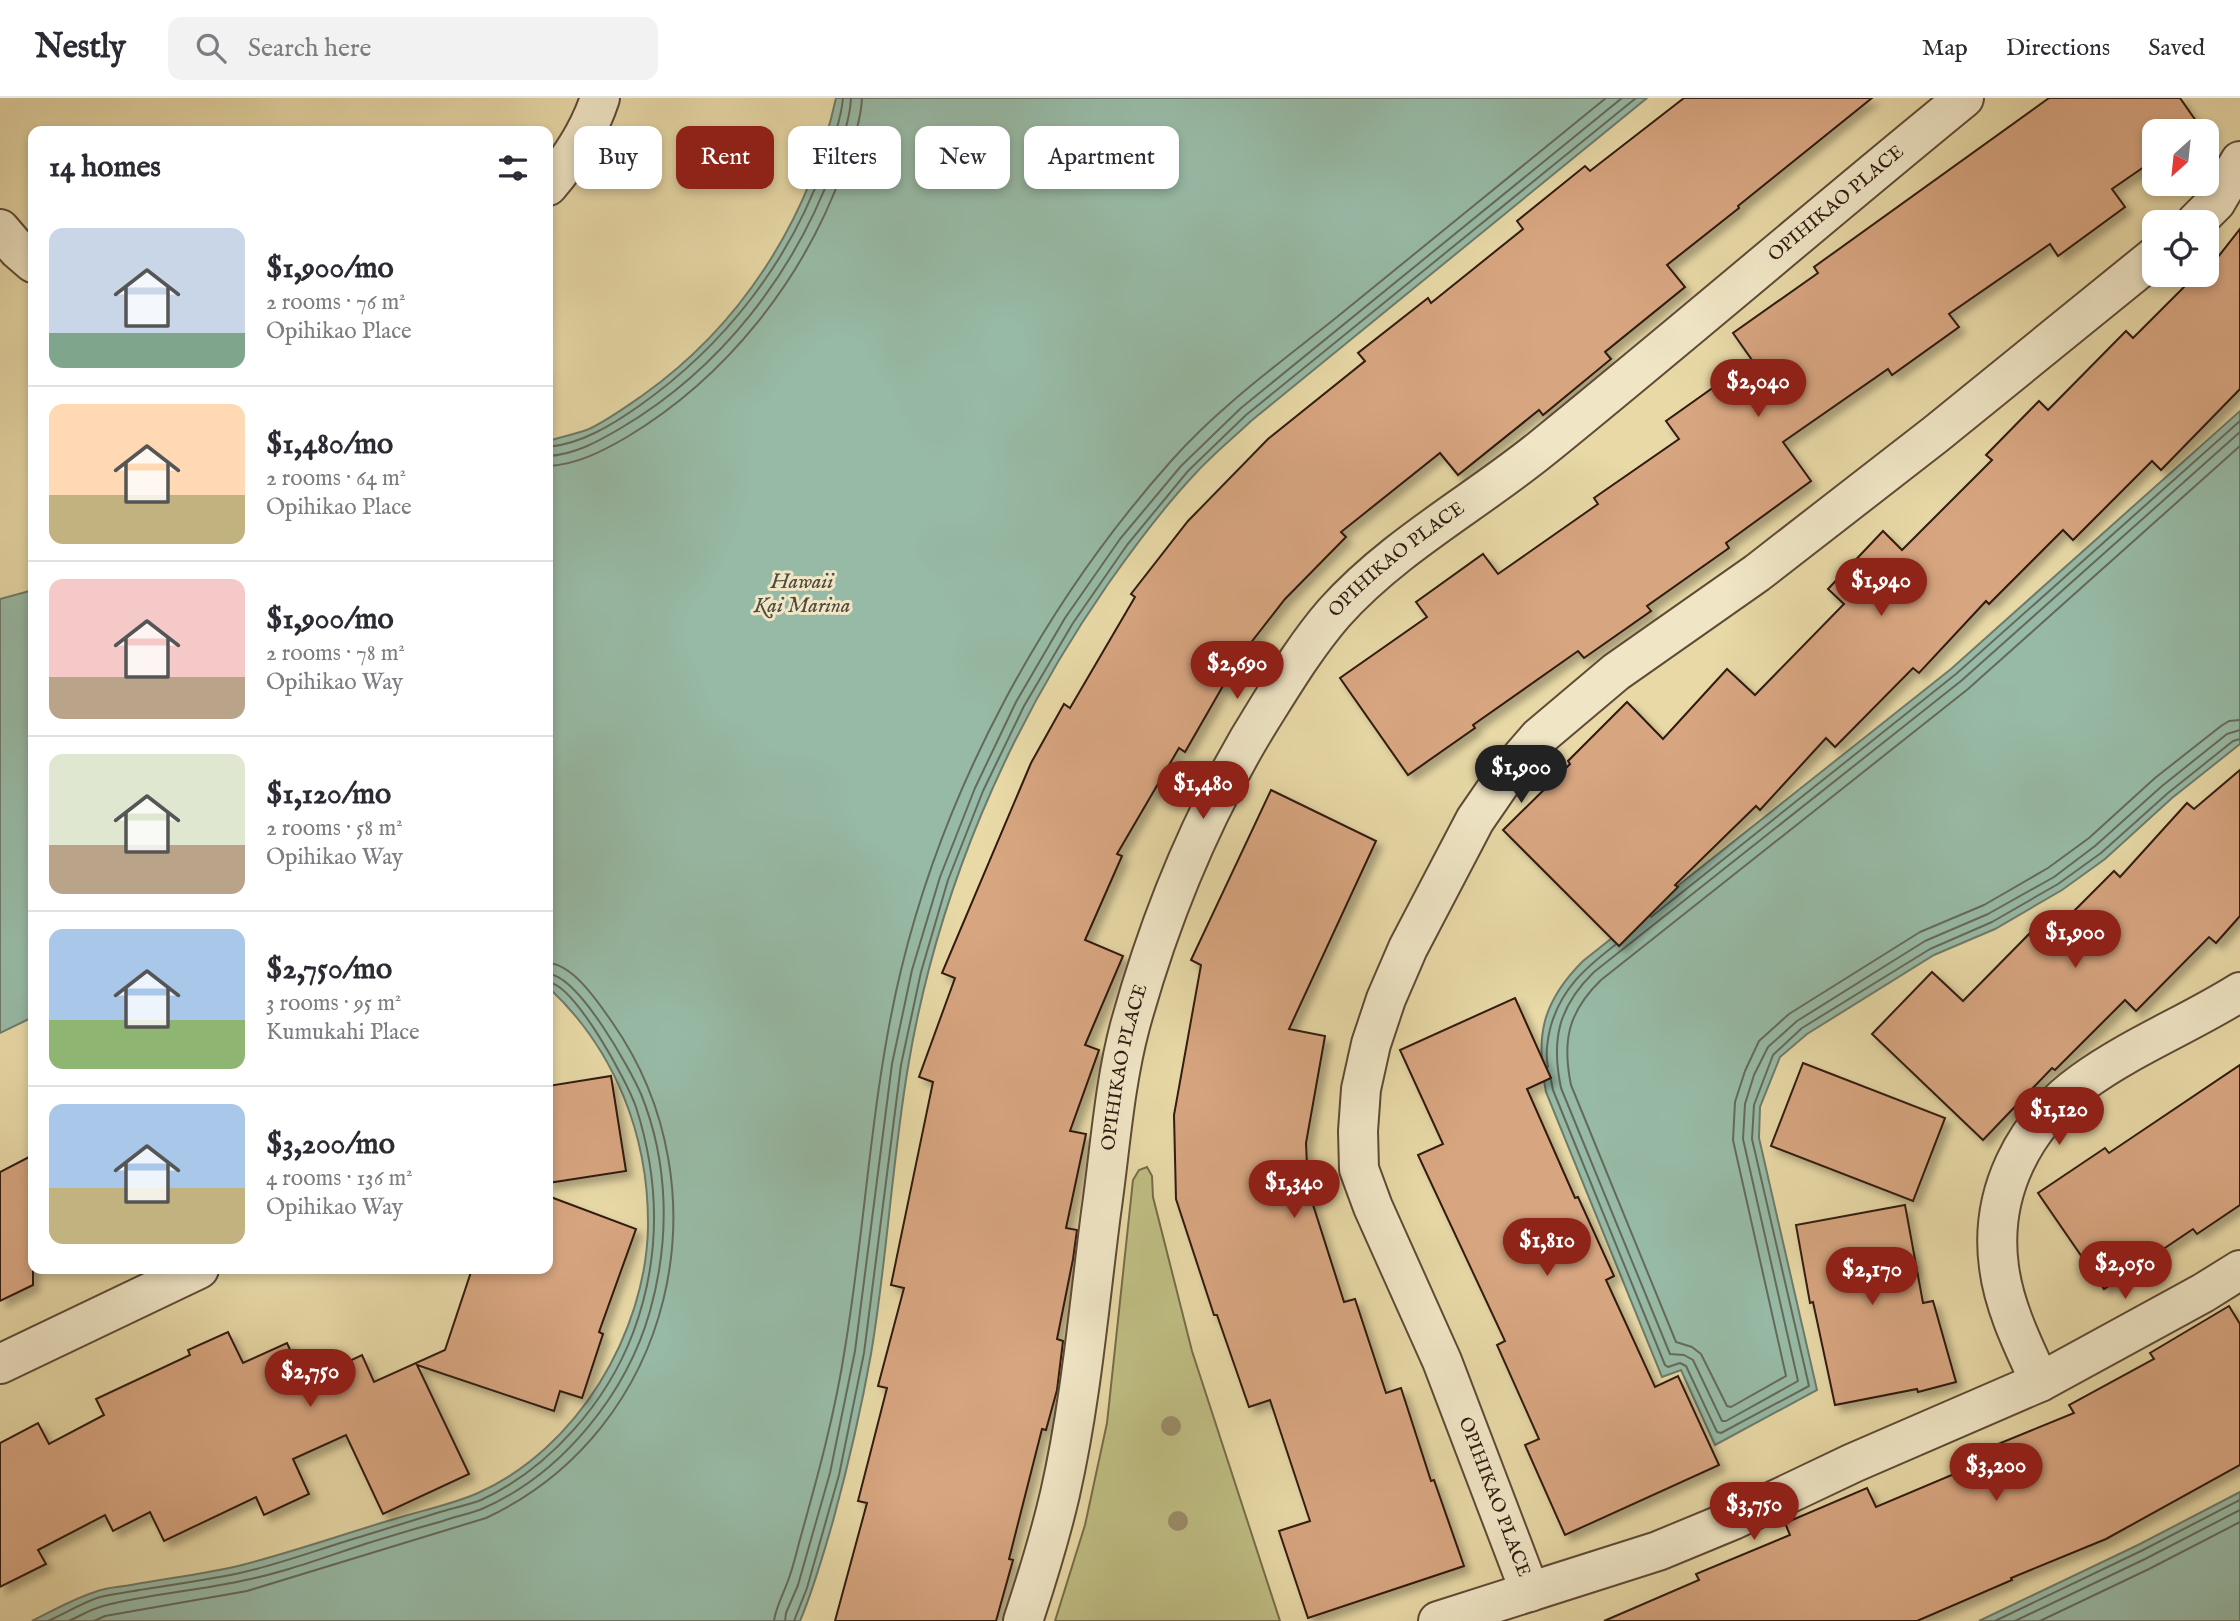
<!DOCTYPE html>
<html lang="en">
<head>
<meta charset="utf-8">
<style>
  :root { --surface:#fff; --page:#f2f2f3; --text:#2b2b33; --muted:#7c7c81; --line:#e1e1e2; --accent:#8f2418 }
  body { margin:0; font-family:"IM FELL English",serif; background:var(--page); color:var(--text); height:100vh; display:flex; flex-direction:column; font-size:26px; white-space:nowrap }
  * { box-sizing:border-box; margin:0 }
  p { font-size:23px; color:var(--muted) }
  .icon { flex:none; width:38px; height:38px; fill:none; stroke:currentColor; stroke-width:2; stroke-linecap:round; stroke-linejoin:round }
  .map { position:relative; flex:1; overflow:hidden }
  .panel { position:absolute; left:28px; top:28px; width:525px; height:1148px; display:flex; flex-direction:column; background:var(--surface); border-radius:14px; box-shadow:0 4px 10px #0003 }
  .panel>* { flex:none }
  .top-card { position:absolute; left:574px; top:28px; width:665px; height:63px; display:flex; gap:14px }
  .needle { width:46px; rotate:207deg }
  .fabs { position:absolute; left:2142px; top:21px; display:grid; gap:14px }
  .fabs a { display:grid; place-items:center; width:77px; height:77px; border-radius:14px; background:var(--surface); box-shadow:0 4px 10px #0003; font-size:35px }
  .price { position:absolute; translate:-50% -60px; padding:0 16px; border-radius:24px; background:var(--accent); color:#fff; font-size:23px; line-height:46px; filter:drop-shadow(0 2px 4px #0008) }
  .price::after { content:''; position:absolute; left:50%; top:42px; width:21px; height:16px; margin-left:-10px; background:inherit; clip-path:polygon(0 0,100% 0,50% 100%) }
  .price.on { background:#222; color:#fff }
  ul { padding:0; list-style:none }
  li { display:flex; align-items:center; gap:21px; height:175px; padding:0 21px }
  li+li { border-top:2px solid var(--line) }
  li span { display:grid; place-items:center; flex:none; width:196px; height:140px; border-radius:14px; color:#555 }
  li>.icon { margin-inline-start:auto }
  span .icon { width:84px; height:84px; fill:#fffc; stroke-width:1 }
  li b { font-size:30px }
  h2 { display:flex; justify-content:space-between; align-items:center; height:84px; padding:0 21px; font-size:30px }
  .tag { padding:0 24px; border-radius:14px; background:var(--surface); box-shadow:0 4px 10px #0003; font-size:24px; line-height:63px }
  .tag.on { background:var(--accent); color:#fff }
  header { display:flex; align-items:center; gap:42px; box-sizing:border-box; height:98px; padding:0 35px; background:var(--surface); border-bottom:2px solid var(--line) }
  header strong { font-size:33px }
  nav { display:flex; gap:38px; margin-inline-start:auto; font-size:24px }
  .search { width:490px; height:63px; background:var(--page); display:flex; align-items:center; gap:18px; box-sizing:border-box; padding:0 24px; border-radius:14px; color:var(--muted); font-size:26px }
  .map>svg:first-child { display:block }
  .green { fill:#bebd82; stroke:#776c49; stroke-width:2 }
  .water { fill:#97baa6; stroke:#6e7a6a; stroke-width:2 }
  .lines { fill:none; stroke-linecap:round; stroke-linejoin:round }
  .shore { stroke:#646a5b; stroke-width:2 }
  .building { fill:#d7a580; stroke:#301a10; stroke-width:2; filter:url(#shadow) }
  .minor-casing { stroke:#5e4a36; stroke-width:42 }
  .minor { stroke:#f0e6c6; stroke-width:38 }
  .tree { fill:#9a8b67 }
  .labels { text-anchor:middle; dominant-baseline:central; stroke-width:6; stroke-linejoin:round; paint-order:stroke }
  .street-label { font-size:19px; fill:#301a10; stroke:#f0e6c6 }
  .water-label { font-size:21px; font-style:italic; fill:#4f4a3d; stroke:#f0e6c6 }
</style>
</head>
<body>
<header>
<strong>Nestly</strong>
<div class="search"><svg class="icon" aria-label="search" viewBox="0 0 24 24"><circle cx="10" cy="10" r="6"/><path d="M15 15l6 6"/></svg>Search here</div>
<nav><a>Map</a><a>Directions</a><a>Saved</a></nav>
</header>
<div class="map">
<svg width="2240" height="1523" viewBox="0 0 2240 1523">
  <defs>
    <filter id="shadow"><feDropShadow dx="6" dy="6" stdDeviation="3.5" flood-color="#0004"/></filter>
  </defs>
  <rect width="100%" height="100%" fill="#e8d9a7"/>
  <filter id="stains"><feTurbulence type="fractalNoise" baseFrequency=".00286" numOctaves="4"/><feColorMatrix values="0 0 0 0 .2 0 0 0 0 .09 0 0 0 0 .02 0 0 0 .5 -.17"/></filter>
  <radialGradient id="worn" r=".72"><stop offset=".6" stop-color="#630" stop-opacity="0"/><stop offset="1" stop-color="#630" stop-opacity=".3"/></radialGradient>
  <!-- green -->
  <path class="green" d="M1147,1069L1152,1078L1153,1099L1192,1253L1280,1523H1055L1085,1427L1107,1325L1133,1082L1139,1072Z"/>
  <!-- water -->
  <g class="water">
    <path d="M836,0H1647L1251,323C1232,341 1211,358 1194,377C1162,411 1134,449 1108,486C1008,630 937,795 908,969C892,1064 887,1161 871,1256C861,1312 848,1368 833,1423C823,1457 814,1490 800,1523H32C52,1513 73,1501 95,1494C106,1489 120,1489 131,1487C168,1480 206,1476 242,1467C292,1454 341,1437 391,1422C419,1413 451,1407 478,1395C577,1351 646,1235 648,1129C649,1038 615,951 548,889V343C561,339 576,336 589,331C608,322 626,309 643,297C743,226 810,119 836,0Z"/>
    <path d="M2240,313V646L2172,700L2105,761L2062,792L1995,831L1934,857L1807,936L1780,959L1760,1009L1759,1040L1817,1292L1715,1347L1681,1272L1662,1279L1546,994C1535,938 1542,904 1583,863L1951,571Z"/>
    <path d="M33,492V919L0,935V501Z"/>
    <path d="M2240,1394V1523H1979L2138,1447Z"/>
  </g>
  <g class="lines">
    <!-- shore -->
    <g class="shore">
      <path d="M2240,334L1961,583L1594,874C1558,909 1551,942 1561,990L1670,1256L1684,1257L1693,1262L1722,1323H1726L1798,1283L1743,1041L1745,1006L1754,977L1768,949L1797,923L1925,843L1988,816L2054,779L2095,748L2162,688L2227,636L2240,632"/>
      <path d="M2240,348L1968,591L1601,882C1568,914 1562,943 1571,987L1676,1244L1692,1249L1701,1256L1727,1308L1731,1309L1786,1278L1733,1042L1735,1004L1745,973L1759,943L1789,916L1920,834L1984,807L2048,770L2089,740L2155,680L2221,628L2229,623L2240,622"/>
      <path d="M548,349C581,346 612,327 639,308C724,248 789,165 824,67C832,46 841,22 843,0"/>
      <path d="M548,358C574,357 599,343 621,330C721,271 795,175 834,67C841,46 850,22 851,0"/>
      <path d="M548,368C576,367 603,353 627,339C727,279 804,181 843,72C851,50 861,24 862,0"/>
      <path d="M1651,819L1956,576L2240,323"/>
      <path d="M1548,969C1545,956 1547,944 1550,931C1560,892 1584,871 1615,847"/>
      <path d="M1551,982L1553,992L1665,1267L1668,1269L1680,1265L1686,1268L1717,1334L1721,1335L1809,1288L1752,1041L1754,1007L1773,957L1802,930L1930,851L1992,824L2058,786L2101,755L2168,695L2233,643L2240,641"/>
      <path d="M48,1523C64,1516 80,1506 97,1500C110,1496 125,1495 139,1492C172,1487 206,1482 240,1475C281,1466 322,1450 363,1438C389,1430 414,1422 440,1414C453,1410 468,1407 481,1402C550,1370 607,1304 633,1235C661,1160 660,1084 636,1009C627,983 575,887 548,884"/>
      <path d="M69,1523C80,1518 91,1511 103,1508C148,1496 196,1493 241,1483C283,1475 325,1459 365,1446C391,1438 417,1430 443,1423C456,1418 471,1416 484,1410C563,1375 627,1295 650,1213C670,1142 669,1065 641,996C629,969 578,877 548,876"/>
      <path d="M94,1523L105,1518L247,1493L486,1420C674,1332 729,1091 612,924C598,904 573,866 548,865"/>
      <path d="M774,1523C776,1508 784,1495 789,1480C793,1469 796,1457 799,1445C817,1381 835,1316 845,1250C866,1124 871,996 901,872C946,686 1045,504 1172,362C1220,308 1281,264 1337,219C1427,146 1516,73 1606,0"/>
      <path d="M785,1523L786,1515L798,1487L830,1375L855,1253L892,966L912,872L940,779L975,690L1016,604L1065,520L1120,441L1181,368L1241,310L1622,0"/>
      <path d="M794,1523L807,1490L839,1377L864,1255L901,967L921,874L948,782L983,693L1024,608L1073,525L1127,447L1188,373L1246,317L1636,0"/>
      <path d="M1995,1523L2141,1453L2240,1402"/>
      <path d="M2015,1523L2145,1461L2240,1412"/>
      <path d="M2040,1523L2149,1471L2240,1424"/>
    </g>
  </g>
  <!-- building -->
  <g class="building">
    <path d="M1684,0H1872L1738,108L1739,110L1667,167L1685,189L1605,254L1611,261L1543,317L1539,312L1458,377L1440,355L1341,434L1346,439L1285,501L1239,560L1185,654L1179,650L1117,756L1122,758L1085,842L1123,858L1085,947L1099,952L1070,1033L1086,1036L1066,1130L1077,1132L1073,1161L1057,1241L1063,1243L1057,1292L1046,1332L1042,1331L1009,1461L1013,1462L996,1523H835L867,1405L858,1403L887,1290L878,1288L904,1190L891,1187L933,984L919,979L955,880L942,875L1031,665L1064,606L1070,610L1135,499L1131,496L1188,423L1268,341L1365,263L1358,255L1428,200L1431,205L1523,131L1517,123L1585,68L1590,73Z"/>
    <path d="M2049,0H2180L2203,33H2154V62L2112,91L2125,109L2058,158L2050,146L1949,216L1959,229L1892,277L1888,271L1783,344L1811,383L1726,445L1729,450L1647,508L1651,513L1584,560L1578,553L1473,627L1475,630L1408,677L1340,580L1427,519L1416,504L1483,456L1498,476L1598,406L1594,400L1679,341L1666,323L1752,262L1733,235L1818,175L1814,169Z"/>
    <path d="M2240,131V291L2161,372L2152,363L2073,442L2063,432L1989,506L1986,503L1919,575L1913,570L1835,649L1826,640L1760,712L1756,708L1675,787L1678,789L1619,848L1503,732L1570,666L1568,663L1627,604L1663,641L1727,571L1755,597L1844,506L1828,491L1883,433L1902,452L1992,362L1986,357L2039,303L2048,312L2126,233L2133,240L2196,177H2207V173Z"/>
    <path d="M2240,672V818L2216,845L2209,839L2136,913L2125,902L2055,972L2052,970L1983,1042L1872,936L1932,874L1963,903L2033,832L2044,843L2114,773L2120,779L2187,705L2194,711Z"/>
    <path d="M1271,692L1376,743L1289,931L1325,938L1306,1045L1308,1091L1344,1204L1355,1201L1386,1295L1401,1290L1431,1383L1434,1382L1464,1468L1308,1520L1279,1433L1310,1423L1270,1302L1249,1309L1217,1217H1214L1176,1101L1174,1017L1201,867L1191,862Z"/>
    <path d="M1515,900L1551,980L1527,991L1575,1100L1578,1099L1614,1178L1606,1182L1655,1289L1678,1278L1719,1367L1565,1437L1525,1347L1539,1341L1497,1247L1505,1243L1418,1057L1443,1046L1400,952Z"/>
    <path d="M1803,965L1945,1020L1913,1103L1771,1048Z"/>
    <path d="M2240,967V1107L2197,1136L2193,1131L2104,1191L2038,1095L2105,1050L2109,1055Z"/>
    <path d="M611,978L626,1073L548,1085V988Z"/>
    <path d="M33,1057V1187L0,1203V1074Z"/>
    <path d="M548,1098L636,1131L599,1234L603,1236L582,1300L560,1293L554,1313L417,1267L469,1376L383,1416L346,1337L293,1361L309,1396L264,1417L256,1399L164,1443L150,1414L113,1433L105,1417L38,1452L46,1466L0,1489V1345L38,1325L49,1346L104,1317L96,1301L190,1257L188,1252L228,1234L243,1265L287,1245L305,1284L362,1257L374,1284L445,1252L472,1171H548Z"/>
    <path d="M1905,1107L1923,1205L1933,1203L1956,1284L1918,1294L1917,1291L1835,1307L1813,1204L1810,1205L1796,1127Z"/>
    <path d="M2229,1208L2240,1226V1367L2106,1441L2011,1480L2012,1482L1917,1523H1604L1699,1482L1696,1476L1790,1437L1785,1425L1867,1390L1876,1409L1985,1363L1981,1353L2074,1315L2069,1307L2154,1261L2150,1255Z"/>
  </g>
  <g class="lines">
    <defs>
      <g id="minor">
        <path d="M548,88C571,61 589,34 600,0"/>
        <path d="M2196,124L2216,104L2240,63"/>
        <path d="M0,131L18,152L33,165"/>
        <path d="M0,1266L199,1171"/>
        <path d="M2040,1284C2023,1247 2004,1209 1999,1169C1989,1096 2023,1027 2083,984C2131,949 2189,926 2240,894"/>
        <path d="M1530,1494L1442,1263L1373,1109L1359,1071L1358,1033L1361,991L1371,946L1386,901L1408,850L1475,722L1506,677L1539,639L1616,574L1757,475L1936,336L2154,159"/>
        <path id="s1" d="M1023,1523C1037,1481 1050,1439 1060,1396C1081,1304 1089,1208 1101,1115C1110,1053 1114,988 1130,928C1161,815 1206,707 1269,608C1289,576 1309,544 1334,515C1393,449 1473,406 1541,351C1684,235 1822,116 1964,0"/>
        <path d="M1438,1523L1658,1453L1733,1422L1853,1365L2040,1284L2203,1195L2240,1172"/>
      </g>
    </defs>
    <!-- minor casing -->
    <use href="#minor" class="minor-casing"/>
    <!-- minor -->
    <use href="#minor" class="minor"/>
  </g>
  <!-- trees -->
  <g class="tree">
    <circle cx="1171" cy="1328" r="10"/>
    <circle cx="1178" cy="1423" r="10"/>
  </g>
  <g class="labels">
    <!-- street labels -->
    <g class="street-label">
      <text stroke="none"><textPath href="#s1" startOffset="1718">OPIHIKAO PLACE</textPath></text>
      <text stroke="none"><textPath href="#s1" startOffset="1152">OPIHIKAO PLACE</textPath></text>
      <text stroke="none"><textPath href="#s1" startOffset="564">OPIHIKAO PLACE</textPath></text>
      <text transform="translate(1494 1399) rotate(69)">OPIHIKAO PLACE</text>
    </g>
    <!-- water labels -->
    <g class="water-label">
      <text x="802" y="484">Hawaii<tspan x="802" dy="24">Kai Marina</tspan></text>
    </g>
  </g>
  <rect width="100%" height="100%" filter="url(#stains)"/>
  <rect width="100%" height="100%" fill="url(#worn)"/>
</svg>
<div class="fabs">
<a><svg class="needle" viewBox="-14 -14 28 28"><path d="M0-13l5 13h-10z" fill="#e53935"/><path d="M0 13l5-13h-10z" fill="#7c7c81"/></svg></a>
<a><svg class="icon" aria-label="locate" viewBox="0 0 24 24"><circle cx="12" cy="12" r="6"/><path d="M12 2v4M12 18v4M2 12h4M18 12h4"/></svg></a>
</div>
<b class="price" style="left:1758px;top:321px">$2,040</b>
<b class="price" style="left:1881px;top:520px">$1,940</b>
<b class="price" style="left:1237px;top:603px">$2,690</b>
<b class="price on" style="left:1521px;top:707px">$1,900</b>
<b class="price" style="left:1203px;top:723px">$1,480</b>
<b class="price" style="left:2075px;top:872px">$1,900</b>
<b class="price" style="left:2059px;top:1049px">$1,120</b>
<b class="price" style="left:1294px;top:1122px">$1,340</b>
<b class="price" style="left:1547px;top:1180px">$1,810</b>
<b class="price" style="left:2125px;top:1203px">$2,050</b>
<b class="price" style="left:1872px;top:1209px">$2,170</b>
<b class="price" style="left:310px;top:1311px">$2,750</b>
<b class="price" style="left:1996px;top:1405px">$3,200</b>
<b class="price" style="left:1754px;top:1444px">$3,750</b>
<div class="top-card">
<a class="tag">Buy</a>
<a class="tag on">Rent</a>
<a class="tag">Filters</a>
<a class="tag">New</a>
<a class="tag">Apartment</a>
</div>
<section class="panel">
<h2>14 homes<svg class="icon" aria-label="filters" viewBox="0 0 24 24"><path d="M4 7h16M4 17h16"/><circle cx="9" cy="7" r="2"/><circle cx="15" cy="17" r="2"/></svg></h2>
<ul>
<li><span style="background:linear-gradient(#c9d6e8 75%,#7fa58c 0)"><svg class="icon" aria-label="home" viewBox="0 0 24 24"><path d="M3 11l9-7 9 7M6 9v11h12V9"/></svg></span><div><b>$1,900/mo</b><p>2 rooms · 76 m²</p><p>Opihikao Place</p></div></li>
<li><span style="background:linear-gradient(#ffd9b3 65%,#c2b280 0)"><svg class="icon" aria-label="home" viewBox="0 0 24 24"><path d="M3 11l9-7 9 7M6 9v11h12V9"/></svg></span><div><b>$1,480/mo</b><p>2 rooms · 64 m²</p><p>Opihikao Place</p></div></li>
<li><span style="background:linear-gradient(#f6c9c9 70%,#b9a48a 0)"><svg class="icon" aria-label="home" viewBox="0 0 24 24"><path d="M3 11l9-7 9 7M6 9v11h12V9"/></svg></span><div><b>$1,900/mo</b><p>2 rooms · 78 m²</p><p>Opihikao Way</p></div></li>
<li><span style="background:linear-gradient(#dfe7d0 65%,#b9a48a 0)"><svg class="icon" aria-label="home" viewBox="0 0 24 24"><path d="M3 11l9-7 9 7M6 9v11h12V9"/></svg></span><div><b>$1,120/mo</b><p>2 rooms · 58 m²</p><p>Opihikao Way</p></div></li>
<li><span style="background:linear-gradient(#a9c7e8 65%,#8fb573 0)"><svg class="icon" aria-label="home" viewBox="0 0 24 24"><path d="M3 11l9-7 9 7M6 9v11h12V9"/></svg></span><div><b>$2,750/mo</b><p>3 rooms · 95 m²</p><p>Kumukahi Place</p></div></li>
<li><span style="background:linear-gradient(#a9c7e8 60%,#c2b280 0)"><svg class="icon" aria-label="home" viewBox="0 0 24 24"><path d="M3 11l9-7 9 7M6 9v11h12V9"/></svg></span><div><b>$3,200/mo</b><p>4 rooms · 136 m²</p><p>Opihikao Way</p></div></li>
</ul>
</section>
</div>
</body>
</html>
